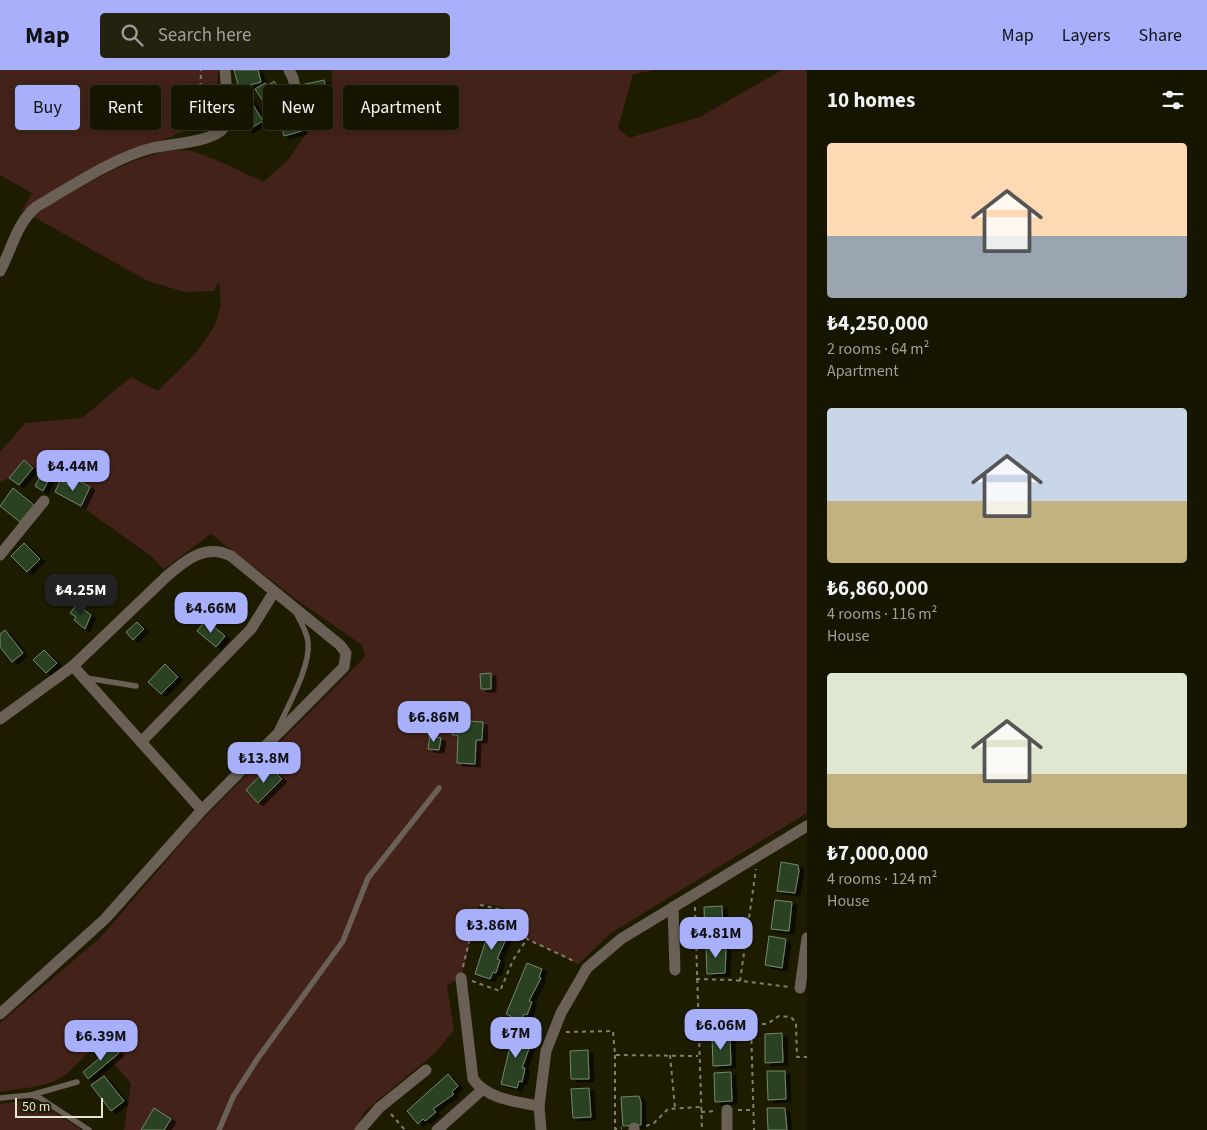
<!DOCTYPE html>
<html lang="en">
<head>
<meta charset="utf-8">
<style>
  :root { --surface:#161500; --page:#23220f; --text:#f1f3f6; --muted:#9e9f99; --line:#353422; --accent:#a8b0fc }
  body { margin:0; font-family:"Source Sans 3",sans-serif; background:var(--page); color:var(--text); height:100vh; display:flex; flex-direction:column; font-size:19px; white-space:nowrap }
  * { box-sizing:border-box; margin:0 }
  p { font-size:16px; color:var(--muted) }
  .icon { flex:none; width:28px; height:28px; fill:none; stroke:currentColor; stroke-width:2; stroke-linecap:round; stroke-linejoin:round }
  .map { position:relative; flex:1; overflow:hidden }
  .drawer { display:flex; flex-direction:column; background:var(--surface); width:400px }
  .drawer>* { flex:none }
  .hud { position:absolute; left:15px; top:15px; width:475px; height:45px; display:flex; gap:10px }
  .scale { position:absolute; left:15px; bottom:12px; width:88px; box-sizing:border-box; padding-left:5px; border:2px solid #e6e5d4; border-top:0; font-size:14px; line-height:18px; white-space:nowrap; color:#e6e5d4; -webkit-text-stroke:4px #1e1c00; paint-order:stroke }
  .price { position:absolute; translate:-50% -42px; padding:0 11px; border-radius:10px; background:var(--accent); color:#111; font-size:16px; line-height:32px; filter:drop-shadow(0 1px 2px #0008) }
  .price::after { content:''; position:absolute; left:50%; top:30px; width:15px; height:11px; margin-left:-8px; background:inherit; clip-path:polygon(0 0,100% 0,50% 100%) }
  .price.current { background:#222; color:#fff }
  ul { padding:0; list-style:none }
  li { display:grid; align-content:center; gap:10px; height:265px; padding:0 20px }
  li span { display:grid; place-items:center; height:155px; border-radius:5px; color:#555 }
  li>.icon { margin-inline-start:auto }
  span .icon { width:90px; height:90px; fill:#fffc; stroke-width:1 }
  li b { font-size:21px }
  h2 { display:flex; justify-content:space-between; align-items:center; height:60px; padding:0 20px; font-size:21px }
  .tag { padding:0 18px; border-radius:5px; background:var(--surface); box-shadow:0 2px 12px #0003,0 0 0 1px var(--line); font-size:18px; line-height:45px }
  .tag.current { background:var(--accent); color:#111 }
  header { display:flex; align-items:center; gap:30px; box-sizing:border-box; height:70px; padding:0 25px; background:var(--accent); color:#111 }
  header strong { font-size:24px }
  nav { display:flex; gap:28px; margin-inline-start:auto; font-size:18px }
  .search { width:350px; height:45px; background:var(--page); display:flex; align-items:center; gap:12px; box-sizing:border-box; padding:0 18px; border-radius:5px; color:var(--muted); font-size:19px }
  main { display:flex; flex:1; min-height:0 }
  .map>svg:first-child { display:block }
  .green { fill:#432219 }
  .building { fill:#2a4324; stroke:#72886d; filter:url(#shadow) }
  .lines { fill:none; stroke-linecap:round; stroke-linejoin:round }
  .path { stroke:#817f69; stroke-width:2; stroke-dasharray:4 4; stroke-linecap:butt }
  .lane { stroke:#6a6055; stroke-width:5.5 }
  .street { stroke:#6a6055; stroke-width:11 }
</style>
</head>
<body>
<header>
<strong>Map</strong>
<div class="search"><svg class="icon" aria-label="search" viewBox="0 0 24 24"><circle cx="10" cy="10" r="6"/><path d="M15 15l6 6"/></svg>Search here</div>
<nav><a>Map</a><a>Layers</a><a>Share</a></nav>
</header>
<main>
<div class="map">
<svg width="807" height="1060" viewBox="0 0 807 1060">
  <defs>
    <filter id="shadow"><feDropShadow dx="5" dy="3" stdDeviation="0" flood-color="#0009"/></filter>
  </defs>
  <rect width="100%" height="100%" fill="#1e1c00"/>
  <!-- green -->
  <g class="green">
    <path d="M0,0H218V2C217,15 217,32 209,43C198,61 145,75 124,85C89,101 53,120 21,143L32,123L0,105Z"/>
    <path d="M332,0H658L633,4L618,58L629,68L700,47L782,0H807V743L611,863L578,894L527,869C530,847 498,830 479,836L461,908L447,915L454,960L435,983L365,1041L355,1060H124L131,1013L110,990L119,983L114,976L106,982L100,977C85,981 76,997 64,1006C45,1018 21,1018 0,1022V953L100,868L198,754L365,587L362,575L297,530L211,464L164,499L151,486L81,436L90,417L79,411L75,419L33,398L0,412V382L25,353L82,348L131,307L158,321C180,298 211,274 219,242C222,233 220,221 219,211L214,221L185,222L148,211L32,146C70,123 140,78 185,80C200,81 247,104 263,112L288,90L307,62L310,36L333,33Z"/>
    <path d="M25,1030L40,1033L82,1060H0V1034Z"/>
  </g>
  <!-- building -->
  <g class="building">
    <path d="M234,0H258L261,12L239,18Z"/>
    <path d="M324,10L329,31L306,36L301,15Z"/>
    <path d="M274,11L285,27L268,39L255,19L265,13L267,16Z"/>
    <path d="M249,28L263,51L248,60L234,37Z"/>
    <path d="M300,51L302,61L284,66L281,56Z"/>
    <path d="M80,387L95,396L88,406L81,402L77,409L70,405Z"/>
    <path d="M24,390L33,398L19,415L9,408Z"/>
    <path d="M42,403L50,407L43,421L35,416Z"/>
    <path d="M60,411L75,419L79,411L90,417L81,436L55,422Z"/>
    <path d="M13,418L34,435L20,452L0,436Z"/>
    <path d="M24,473L40,489L27,502L11,486Z"/>
    <path d="M77,534L91,545L85,559L74,550L76,547L70,543Z"/>
    <path d="M206,550L225,566L216,577L197,561Z"/>
    <path d="M137,552L144,559L133,570L126,562Z"/>
    <path d="M5,560L23,583L12,592L0,577V564Z"/>
    <path d="M44,580L57,593L46,603L33,590Z"/>
    <path d="M165,594L178,607L161,624L148,612Z"/>
    <path d="M491,603V619H481L480,604Z"/>
    <path d="M453,650L483,652L482,670H476L475,694L457,693L458,665H452Z"/>
    <path d="M430,666L441,668L439,680L428,679Z"/>
    <path d="M269,696L282,709L258,733L246,720Z"/>
    <path d="M781,792L798,795L799,801L795,823L777,821Z"/>
    <path d="M775,830L792,832L789,861L771,859Z"/>
    <path d="M722,836L723,865L705,866L704,837Z"/>
    <path d="M492,851L508,857L505,864L508,865L497,889L500,890L496,903L493,902L490,909L475,904Z"/>
    <path d="M769,866L786,869L782,898L765,895Z"/>
    <path d="M724,874L726,881L725,903L707,904L706,875Z"/>
    <path d="M527,893L542,899L539,907L541,908L529,931L532,932L527,945L524,944L521,951L506,944Z"/>
    <path d="M514,960L530,964L528,972L531,973L522,998H525L522,1012L519,1011L517,1018L501,1014Z"/>
    <path d="M782,963L783,992L765,993V964Z"/>
    <path d="M730,966L731,995L713,996L712,967Z"/>
    <path d="M114,976L119,983L88,1009L83,1002Z"/>
    <path d="M588,980L589,1009H571L570,981Z"/>
    <path d="M767,1001H785L786,1029L768,1030Z"/>
    <path d="M731,1002L732,1031L715,1032L714,1003Z"/>
    <path d="M448,1004L458,1016L452,1022L454,1024L433,1039L436,1042L425,1051L423,1049L418,1054L407,1041Z"/>
    <path d="M104,1006L124,1031L111,1041L91,1015Z"/>
    <path d="M589,1018L591,1047L573,1048L571,1019Z"/>
    <path d="M639,1026L641,1032V1055L623,1056L621,1027Z"/>
    <path d="M154,1038L171,1049L164,1060H141Z"/>
    <path d="M767,1038H785L787,1060H768Z"/>
  </g>
  <g class="lines">
    <!-- path -->
    <g class="path">
      <path d="M199,57L201,0"/>
      <path d="M695,837L702,1060"/>
      <path d="M463,897L476,842L481,835L515,843L527,860V869L576,892"/>
      <path d="M696,909L734,910L789,917"/>
      <path d="M472,911L500,921L513,890L527,869"/>
      <path d="M740,911L756,799"/>
      <path d="M698,954H767L779,946L791,947L796,953L797,987H807"/>
      <path d="M751,954L754,1060"/>
      <path d="M566,962L613,961L615,985L698,986"/>
      <path d="M615,985V1059L622,1058"/>
      <path d="M670,985L675,1038"/>
      <path d="M738,1040H753"/>
      <path d="M701,1042L716,1041"/>
      <path d="M391,1044L405,1060"/>
      <path d="M646,1056L654,1053L668,1039L701,1037"/>
    </g>
    <!-- lane -->
    <g class="lane">
      <path d="M86,608L136,616"/>
      <path d="M277,660C287,637 311,597 308,572C307,562 301,552 296,543"/>
      <path d="M31,1025L77,1012"/>
      <path d="M0,1028L31,1025L40,1028L89,1060"/>
      <path d="M219,1060L233,1027L258,988L343,871L368,808L439,718"/>
    </g>
    <!-- street -->
    <g class="street">
      <path d="M289,0L293,8L300,38"/>
      <path d="M0,201C12,179 16,154 36,137C69,118 115,87 152,78C168,74 216,72 224,57C230,46 226,13 225,0"/>
      <path d="M0,485L44,431"/>
      <path d="M73,596L202,740"/>
      <path d="M0,649L73,596L167,506C186,490 206,473 231,486L340,575L346,583L344,597L202,740L105,849L0,944"/>
      <path d="M141,672L251,559L274,522"/>
      <path d="M673,837L675,900"/>
      <path d="M461,908L473,1009C487,1029 517,1032 539,1036"/>
      <path d="M800,918L807,868"/>
      <path d="M727,1040V1060"/>
      <path d="M634,1058V1060"/>
      <path d="M360,1060L379,1038L426,1000"/>
      <path d="M437,1060L482,1020"/>
      <path d="M541,1060L539,1036L546,981L561,943L587,898L621,869L807,756"/>
    </g>
  </g>
</svg>
<div class="scale">50 m</div>
<b class="price" style="left:73px;top:422px">₺4.44M</b>
<b class="price current" style="left:81px;top:546px">₺4.25M</b>
<b class="price" style="left:211px;top:564px">₺4.66M</b>
<b class="price" style="left:434px;top:673px">₺6.86M</b>
<b class="price" style="left:264px;top:714px">₺13.8M</b>
<b class="price" style="left:492px;top:881px">₺3.86M</b>
<b class="price" style="left:716px;top:889px">₺4.81M</b>
<b class="price" style="left:721px;top:981px">₺6.06M</b>
<b class="price" style="left:516px;top:989px">₺7M</b>
<b class="price" style="left:101px;top:992px">₺6.39M</b>
<div class="hud">
<a class="tag current">Buy</a>
<a class="tag">Rent</a>
<a class="tag">Filters</a>
<a class="tag">New</a>
<a class="tag">Apartment</a>
</div>
</div>
<section class="drawer">
<h2>10 homes<svg class="icon" aria-label="filters" viewBox="0 0 24 24"><path d="M4 7h16M4 17h16"/><circle cx="9" cy="7" r="2"/><circle cx="15" cy="17" r="2"/></svg></h2>
<ul>
<li><span style="background:linear-gradient(#ffd9b3 60%,#9aa5b1 0)"><svg class="icon" aria-label="home" viewBox="0 0 24 24"><path d="M3 11l9-7 9 7M6 9v11h12V9"/></svg></span><div><b>₺4,250,000</b><p>2 rooms · 64 m²</p><p>Apartment</p></div></li>
<li><span style="background:linear-gradient(#c9d6e8 60%,#c2b280 0)"><svg class="icon" aria-label="home" viewBox="0 0 24 24"><path d="M3 11l9-7 9 7M6 9v11h12V9"/></svg></span><div><b>₺6,860,000</b><p>4 rooms · 116 m²</p><p>House</p></div></li>
<li><span style="background:linear-gradient(#dfe7d0 65%,#c2b280 0)"><svg class="icon" aria-label="home" viewBox="0 0 24 24"><path d="M3 11l9-7 9 7M6 9v11h12V9"/></svg></span><div><b>₺7,000,000</b><p>4 rooms · 124 m²</p><p>House</p></div></li>
</ul>
</section>
</main>
</body>
</html>
